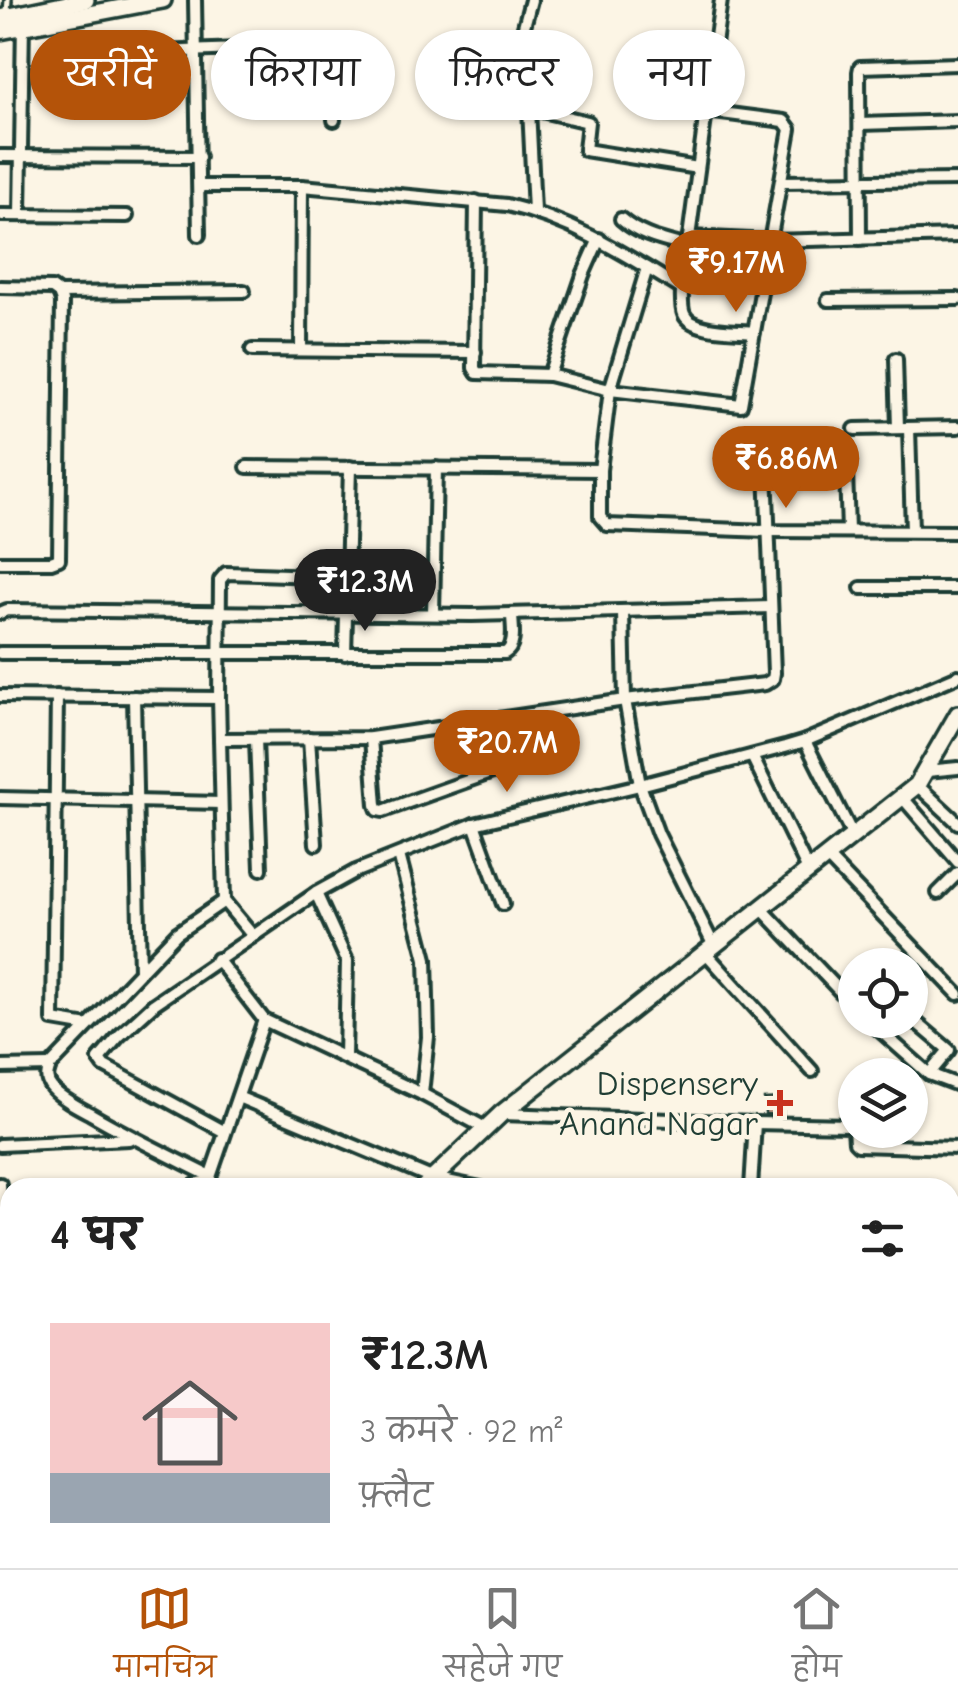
<!DOCTYPE html>
<html lang="hi">
<head>
<meta charset="utf-8">
<style>
  :root { --surface:#fff; --page:#f2f2f2; --text:#222; --muted:#767676; --line:#e0e0e0; --accent:#b45309 }
  body { margin:0; font-family:"Comic Neue","Playpen Sans Deva",sans-serif; background:var(--page); color:var(--text); height:100vh; display:flex; flex-direction:column; font-size:38px; white-space:nowrap }
  * { box-sizing:border-box; margin:0 }
  p { font-size:32px; color:var(--muted) }
  .icon { flex:none; width:55px; height:55px; fill:none; stroke:currentColor; stroke-width:2; stroke-linecap:round; stroke-linejoin:round }
  .map { position:relative; flex:1; overflow:hidden }
  .details { position:absolute; left:0px; top:1178px; width:960px; height:392px; display:flex; flex-direction:column; background:var(--surface); border-radius:30px 30px 0 0; box-shadow:0 2px 8px #0004 }
  .details>* { flex:none }
  .guide { position:absolute; left:30px; top:30px; width:900px; height:90px; display:flex; gap:20px }
  .controls { position:absolute; left:838px; top:948px; display:grid; gap:20px }
  .controls a { display:grid; place-items:center; width:90px; height:90px; border-radius:50%; background:var(--surface); box-shadow:0 2px 8px #0004; font-size:50px }
  .price { position:absolute; translate:-50% -85px; padding:0 22px; border-radius:35px; background:var(--accent); color:#fff; font-size:32px; line-height:65px; filter:drop-shadow(0 2px 5px #0008) }
  .price::after { content:''; position:absolute; left:50%; top:60px; width:30px; height:22px; margin-left:-15px; background:inherit; clip-path:polygon(0 0,100% 0,50% 100%) }
  .price.selected { background:#222; color:#fff }
  ul { padding:0; list-style:none }
  li { display:flex; align-items:center; gap:30px; height:250px; padding:0 50px }
  li+li { border-top:2px solid var(--line) }
  li span { display:grid; place-items:center; flex:none; width:280px; height:200px; border-radius:0px; color:#555 }
  li>.icon { margin-inline-start:auto }
  span .icon { width:120px; height:120px; fill:#fffc; stroke-width:1 }
  li b { font-size:42px }
  h2 { display:flex; justify-content:space-between; align-items:center; height:120px; padding:0 50px; font-size:42px }
  .chip { padding:0 35px; border-radius:45px; background:var(--surface); box-shadow:0 2px 8px #0004; font-size:35px; line-height:90px }
  .chip.selected { background:var(--accent); color:#fff }
  .tab-bar { display:flex; justify-content:space-around; align-items:center; height:140px; border-top:2px solid var(--line); background:var(--surface); font-size:28px; color:var(--muted) }
  .tab-bar a { display:grid; justify-items:center; gap:5px }
  .tab-bar .selected { color:var(--accent) }
  .map>svg:first-child { display:block }
  .building { fill:url(#building-cross-hatch); stroke:#1f3d34; stroke-width:2.5 }
  .lines { fill:none; stroke-linecap:round; stroke-linejoin:round }
  .lane-casing { stroke:#1f3d34; stroke-width:12 }
  .street-casing { stroke:#1f3d34; stroke-width:18 }
  .secondary-casing { stroke:#1f3d34; stroke-width:22 }
  .lane { stroke:#fcf5e5; stroke-width:5 }
  .street { stroke:#fcf5e5; stroke-width:10 }
  .secondary { stroke:#fcf5e5; stroke-width:15 }
  .poi-dot { fill:#c8321e; stroke:#fcf5e5; stroke-width:4 }
  .labels { text-anchor:middle; dominant-baseline:central; stroke-width:9; stroke-linejoin:round; paint-order:stroke }
  .poi-label { font-size:35px; fill:#1f3d34; stroke:#fcf5e5; text-anchor:end }
</style>
</head>
<body>
<div class="map">
<svg width="958" height="1568" viewBox="0 0 958 1568">
  <defs>
    <pattern id="building-cross-hatch" width="8" height="8" patternUnits="userSpaceOnUse" patternTransform="scale(2.5)"><rect width="8" height="8" fill="#e5b199"/><path d="M0 0l8 8M0 8l8-8" fill="none" stroke="#b9917e"/></pattern>
  </defs>
  <rect width="100%" height="100%" fill="#fcf5e5"/>
  <filter id="ink" filterUnits="userSpaceOnUse"><feTurbulence type="fractalNoise" baseFrequency=".01" numOctaves="2"/><feDisplacementMap in="SourceGraphic" scale="20" xChannelSelector="R" yChannelSelector="G"/><feConvolveMatrix kernelMatrix="1 2 1 2 8 2 1 2 1" color-interpolation-filters="sRGB"/></filter>
  <g filter="url(#ink)">
    <!-- building -->
    <path class="building" d="M783,1098V1115L765,1114L764,1099Z"/>
    <g class="lines">
      <defs>
        <path id="lane" d="M7,12L8,0"/>
        <g id="street">
          <path d="M195,0L199,235"/>
          <path d="M531,0L513,68L515,91L529,108L534,211"/>
          <path d="M721,0L682,289C682,297 681,307 684,314C691,332 736,330 754,332"/>
          <path d="M130,53L325,46L330,48L332,55L334,120"/>
          <path d="M529,108L588,122L585,150L698,168"/>
          <path d="M860,124L958,121"/>
          <path d="M0,156L199,157"/>
          <path d="M781,182L958,180"/>
          <path d="M199,186H302L507,205C572,220 626,255 682,289"/>
          <path d="M476,201L474,368L477,373L549,375L610,390L741,405L790,129L784,121L706,111"/>
          <path d="M0,215L127,216"/>
          <path d="M20,215L23,21"/>
          <path d="M621,219C640,236 663,240 688,247"/>
          <path d="M689,237L771,241L958,236"/>
          <path d="M860,239L859,72L860,67L958,64"/>
          <path d="M647,268L610,390L600,470V517L607,525L768,531L958,532"/>
          <path d="M0,287L52,288L59,293L62,301L59,559L51,562H0"/>
          <path d="M59,293L244,291"/>
          <path d="M828,300L958,299"/>
          <path d="M252,350L475,352"/>
          <path d="M301,350L302,186"/>
          <path d="M896,359L898,428"/>
          <path d="M549,375L583,275L599,239"/>
          <path d="M909,428L912,531"/>
          <path d="M855,429L958,427"/>
          <path d="M247,467L600,470"/>
          <path d="M846,471L848,531"/>
          <path d="M861,588H958"/>
          <path d="M623,612L625,700L640,785L658,834L714,946"/>
          <path d="M0,613L7,610L472,615L771,607"/>
          <path d="M433,614L436,468"/>
          <path d="M0,653H505C517,646 512,626 512,614"/>
          <path d="M345,654L350,467"/>
          <path d="M0,696L219,698"/>
          <path d="M57,696L53,1020L88,1026"/>
          <path d="M134,697L140,971"/>
          <path d="M309,738L316,844"/>
          <path d="M371,738L376,805L378,810L383,811L501,769"/>
          <path d="M220,739L371,738L625,700L765,684L773,679L774,673L766,469"/>
          <path d="M256,739L261,869"/>
          <path d="M805,741L853,836"/>
          <path d="M752,756L808,870"/>
          <path d="M927,771L958,768"/>
          <path d="M917,785L958,823"/>
          <path d="M902,797L958,862"/>
          <path d="M0,798L221,803"/>
          <path d="M474,824L503,904"/>
          <path d="M399,855L426,959L428,1037L422,1094"/>
          <path d="M827,857L958,994"/>
          <path d="M316,893L347,961L345,1057"/>
          <path d="M938,893L958,873"/>
          <path d="M761,908L855,1007"/>
          <path d="M253,936L224,901L219,698L220,580L226,573L346,577"/>
          <path d="M705,952L812,1071"/>
          <path d="M217,959L264,1020L422,1094L485,1128"/>
          <path d="M868,1020L929,1074L949,1050L910,1017"/>
          <path d="M0,1067L50,1066"/>
          <path d="M929,1074L958,1085"/>
          <path d="M238,1097L432,1178L481,1188"/>
          <path d="M502,1114L755,1123L850,1125L854,1128L855,1142L858,1145L958,1148"/>
          <path d="M225,1132L104,1066L99,1059L119,1036L154,1004L316,893L356,871L474,824L640,785L785,747L805,741L958,676"/>
          <path d="M0,1145L129,1139"/>
          <path d="M210,1176C170,1156 130,1137 91,1114C78,1107 62,1099 52,1088C45,1080 47,1074 50,1066L177,933L224,901"/>
          <path d="M209,1180L264,1020"/>
          <path d="M0,1184L9,1340"/>
          <path d="M751,1188L755,1123"/>
          <path d="M950,1224H958"/>
          <path d="M950,1285L958,1286"/>
          <path d="M950,1357H958"/>
          <path d="M950,1477L958,1468"/>
          <path d="M950,1515L958,1516"/>
          <path d="M286,1568L291,1560"/>
          <path d="M742,1568V1560"/>
          <path d="M808,1568V1560"/>
        </g>
        <g id="secondary">
          <path d="M0,18L86,0"/>
          <path d="M0,31L163,0"/>
          <path d="M194,1188L201,1185L213,1188"/>
          <path d="M423,1188L501,1114L917,785L958,714"/>
          <path d="M0,1345L10,1340"/>
        </g>
      </defs>
      <!-- lane casing -->
      <use href="#lane" class="lane-casing"/>
      <!-- street casing -->
      <use href="#street" class="street-casing"/>
      <!-- secondary casing -->
      <use href="#secondary" class="secondary-casing"/>
      <!-- lane -->
      <use href="#lane" class="lane"/>
      <!-- street -->
      <use href="#street" class="street"/>
      <!-- secondary -->
      <use href="#secondary" class="secondary"/>
    </g>
  </g>
  <!-- markers -->
  <path class="poi-dot" d="M775 1088h10v10h10v10h-10v10h-10v-10h-10v-10h10z"/>
  <g class="labels">
    <!-- poi labels -->
    <g class="poi-label">
      <text x="758" y="1083">Dispensery<tspan x="758" dy="40">Anand Nagar</tspan></text>
    </g>
  </g>
</svg>
<div class="controls">
<a><svg class="icon" aria-label="locate" viewBox="0 0 24 24"><circle cx="12" cy="12" r="6"/><path d="M12 2v4M12 18v4M2 12h4M18 12h4"/></svg></a>
<a><svg class="icon" aria-label="layers" viewBox="0 0 24 24"><path d="M12 4l9 5-9 5-9-5zM3 14l9 5 9-5"/></svg></a>
</div>
<b class="price" style="left:736px;top:315px">₹9.17M</b>
<b class="price" style="left:786px;top:511px">₹6.86M</b>
<b class="price selected" style="left:365px;top:634px">₹12.3M</b>
<b class="price" style="left:507px;top:795px">₹20.7M</b>
<div class="guide">
<a class="chip selected">खरीदें</a>
<a class="chip">किराया</a>
<a class="chip">फ़िल्टर</a>
<a class="chip">नया</a>
</div>
<section class="details">
<h2>4 घर<svg class="icon" aria-label="filters" viewBox="0 0 24 24"><path d="M4 7h16M4 17h16"/><circle cx="9" cy="7" r="2"/><circle cx="15" cy="17" r="2"/></svg></h2>
<ul>
<li><span style="background:linear-gradient(#f6c9c9 75%,#9aa5b1 0)"><svg class="icon" aria-label="home" viewBox="0 0 24 24"><path d="M3 11l9-7 9 7M6 9v11h12V9"/></svg></span><div><b>₹12.3M</b><p>3 कमरे · 92 m²</p><p>फ़्लैट</p></div></li>
</ul>
</section>
</div>
<nav class="tab-bar">
<a class="selected"><svg class="icon" aria-label="map" viewBox="0 0 24 24"><path d="M3 6l6-2 6 2 6-2v14l-6 2-6-2-6 2zM9 4v14M15 6v14"/></svg>मानचित्र</a>
<a><svg class="icon" aria-label="saved" viewBox="0 0 24 24"><path d="M7 4h10v16l-5-4-5 4z"/></svg>सहेजे गए</a>
<a><svg class="icon" aria-label="home" viewBox="0 0 24 24"><path d="M3 11l9-7 9 7M6 9v11h12V9"/></svg>होम</a>
</nav>
</body>
</html>
